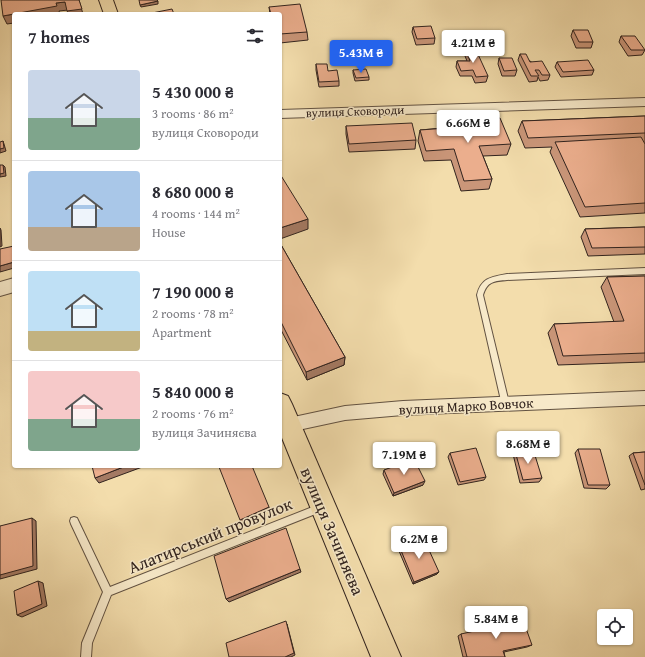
<!DOCTYPE html>
<html lang="en">
<head>
<meta charset="utf-8">
<style>
  :root { --surface:#fff; --page:#f2f2f3; --text:#2b2b33; --muted:#7c7c81; --line:#e1e1e2; --accent:#2563eb }
  body { margin:0; font-family:"Gentium Book Plus",serif; background:var(--page); color:var(--text); height:100vh; display:flex; flex-direction:column; font-size:15px; white-space:nowrap }
  * { box-sizing:border-box; margin:0 }
  p { font-size:13px; color:var(--muted) }
  .icon { flex:none; width:22px; height:22px; fill:none; stroke:currentColor; stroke-width:2; stroke-linecap:round; stroke-linejoin:round }
  .map { position:relative; flex:1; overflow:hidden }
  .side { position:absolute; left:12px; top:12px; width:270px; height:456px; display:flex; flex-direction:column; background:var(--surface); border-radius:4px; box-shadow:0 1px 3px #0004 }
  .side>* { flex:none }
  .controls { position:absolute; left:597px; top:609px; display:grid; gap:8px }
  .controls a { display:grid; place-items:center; width:36px; height:36px; border-radius:4px; background:var(--surface); box-shadow:0 1px 3px #0004; font-size:20px }
  .price { position:absolute; translate:-50% -34px; padding:0 9px; border-radius:4px; background:#fff; color:#222; font-size:13px; line-height:26px; filter:drop-shadow(0 1px 2px #0008) }
  .price::after { content:''; position:absolute; left:50%; top:24px; width:12px; height:9px; margin-left:-6px; background:inherit; clip-path:polygon(0 0,100% 0,50% 100%) }
  .price.active { background:var(--accent); color:#fff }
  ul { padding:0; list-style:none }
  li { display:flex; align-items:center; gap:12px; height:100px; padding:0 16px }
  li+li { border-top:1px solid var(--line) }
  li span { display:grid; place-items:center; flex:none; width:112px; height:80px; border-radius:4px; color:#555 }
  li>.icon { margin-inline-start:auto }
  span .icon { width:48px; height:48px; fill:#fffc; stroke-width:1 }
  li b { font-size:17px }
  h2 { display:flex; justify-content:space-between; align-items:center; height:48px; padding:0 16px; font-size:17px }
  .map>svg:first-child { display:block }
  .lines { fill:none; stroke-linecap:round; stroke-linejoin:round }
  .service-casing { stroke:#625242; stroke-width:2 }
  .minor-casing { stroke:#625242; stroke-width:2 }
  .tertiary-casing { stroke:#625242; stroke-width:2 }
  .primary-casing { stroke:#31231e; stroke-width:2 }
  .service { fill:#f7e9c9; fill-rule:evenodd }
  .minor { fill:#f7e9c9; fill-rule:evenodd }
  .tertiary { fill:#f7e9c9; fill-rule:evenodd }
  .primary { fill:#f3ddac; fill-rule:evenodd }
  .wall { fill:#ca9679; stroke:#31231e }
  .shaded-wall { fill:#a47a63; stroke:#31231e }
  .building { fill:#ebae8d; stroke:#31231e }
  .labels { text-anchor:middle; dominant-baseline:central; stroke-width:3; stroke-linejoin:round; paint-order:stroke }
  .far-street-label { font-size:12px; fill:#31231e; stroke:#f7e9c9 }
  .street-label { font-size:14px; fill:#31231e; stroke:#f7e9c9 }
  .near-street-label { font-size:17px; fill:#31231e; stroke:#f7e9c9 }
</style>
</head>
<body>
<div class="map">
<svg width="645" height="657" viewBox="0 0 645 657">
  <rect width="100%" height="100%" fill="#f3ddac"/>
  <filter id="stains"><feTurbulence type="fractalNoise" baseFrequency=".005" numOctaves="4"/><feColorMatrix values="0 0 0 0 .2 0 0 0 0 .09 0 0 0 0 .02 0 0 0 .5 -.17"/></filter>
  <radialGradient id="worn" r=".72"><stop offset=".6" stop-color="#630" stop-opacity="0"/><stop offset="1" stop-color="#630" stop-opacity=".3"/></radialGradient>
  <g class="lines">
    <defs>
      <g id="service">
        <path d="M645,268V274L507,280C495,281 487,281 483,295L509,403L508,405L505,406L502,405L477,295C481,278 491,277 507,274Z"/>
        <path d="M320,504L323,505L324,508L323,511L111,595L92,643L91,657H81L82,643L103,592L71,524L70,521L71,518L74,517L77,518L110,587Z"/>
      </g>
      <path id="minor" d="M645,391V405L403,415L345,420L289,432L284,430L281,425L284,420L289,418L345,406L403,401Z"/>
      <g id="tertiary">
        <path d="M645,98V106L280,118V110Z"/>
        <path d="M14,278V292L0,296V282Z"/>
      </g>
      <g id="primary">
        <path d="M99,0H113L118,14H104Z"/>
        <path d="M280,393L288,396L292,404L401,657H371L280,433Z"/>
      </g>
    </defs>
    <!-- service casing -->
    <use href="#service" class="service-casing"/>
    <!-- minor casing -->
    <use href="#minor" class="minor-casing"/>
    <!-- tertiary casing -->
    <use href="#tertiary" class="tertiary-casing"/>
    <!-- primary casing -->
    <use href="#primary" class="primary-casing"/>
    <!-- service -->
    <use href="#service" class="service"/>
    <!-- minor -->
    <use href="#minor" class="minor"/>
    <!-- tertiary -->
    <use href="#tertiary" class="tertiary"/>
    <!-- primary -->
    <use href="#primary" class="primary"/>
  </g>
  <!-- wall -->
  <g class="wall">
    <path d="M269,7L307,32L308,40L280,43V14H270Z"/>
    <path d="M413,27L435,38L434,44L416,45L412,32Z"/>
    <path d="M573,30L593,42L591,48H576L571,36Z"/>
    <path d="M621,36L645,50L642,55L628,56L619,42Z"/>
    <path d="M466,50L488,76L486,82L475,83L472,76H460L456,67L457,61H467L465,56Z"/>
    <path d="M520,54L550,75L548,80L540,81L538,77L537,81L529,82L518,60Z"/>
    <path d="M499,58L517,70L515,76H502L498,64Z"/>
    <path d="M557,62L594,70L592,75L561,77L555,67Z"/>
    <path d="M316,64L328,71L339,81V86L319,87L316,70Z"/>
    <path d="M353,70L369,77V80L355,81L353,73Z"/>
    <path d="M645,116V213L580,217L550,152L552,147L525,148L518,131L522,121Z"/>
    <path d="M445,122L511,144L507,155L483,156L492,179L489,189L461,191L451,160L424,161L418,141L420,130L443,128Z"/>
    <path d="M346,126L416,140L415,149L349,152L346,134Z"/>
    <path d="M645,227V254L588,256L581,237L585,229Z"/>
    <path d="M280,243L345,357L344,365L307,380L280,328Z"/>
    <path d="M645,276V362L558,365L548,333L554,324L614,322L601,287L607,277Z"/>
    <path d="M578,449L610,485L606,489L584,488L575,453Z"/>
    <path d="M515,451L542,478L539,482L520,483L513,454Z"/>
    <path d="M645,452V489L641,490L629,456L633,453Z"/>
    <path d="M450,453L486,477L484,480L458,485L448,457Z"/>
    <path d="M384,470L423,485L393,496L383,474Z"/>
    <path d="M400,548L439,572L437,574L413,584L399,551Z"/>
    <path d="M461,634L532,645L527,647L504,652L505,657H463L458,636Z"/>
  </g>
  <!-- shaded-wall -->
  <g class="shaded-wall">
    <path d="M79,0L83,14H69L67,11Z"/>
    <path d="M158,1V4L141,7L140,5Z"/>
    <path d="M65,2L68,10L59,11L60,14H15L56,3Z"/>
    <path d="M14,14V23L7,24L3,16Z"/>
    <path d="M3,141L4,144L6,151L0,153V149Z"/>
    <path d="M3,165L5,167L6,176L0,177V174Z"/>
    <path d="M308,219V229L280,239V228Z"/>
    <path d="M0,228L1,230L2,246L0,247Z"/>
    <path d="M14,262V268L0,272V266Z"/>
    <path d="M345,357L344,365L307,380L306,372Z"/>
    <path d="M126,466H145L99,483L95,478Z"/>
    <path d="M425,481L423,485L393,496L394,493Z"/>
    <path d="M269,507L270,510L241,523L240,520Z"/>
    <path d="M32,518L36,521L37,569L0,579V575Z"/>
    <path d="M300,569L301,572L229,602L226,599Z"/>
    <path d="M439,572L437,574L413,584L414,582Z"/>
    <path d="M38,581L43,583L47,606L22,617L17,615Z"/>
    <path d="M287,624L295,655L291,657H285Z"/>
  </g>
  <!-- building -->
  <g class="building">
    <path d="M1,0H79L82,9L67,11L65,2L56,3L57,6L3,16Z"/>
    <path d="M139,0H157L158,1L140,5Z"/>
    <path d="M300,4L307,32L280,34V14H271L269,7Z"/>
    <path d="M172,9L174,14H147Z"/>
    <path d="M431,26L435,38L417,39L413,27Z"/>
    <path d="M573,30H588L593,42H579Z"/>
    <path d="M621,36H635L645,50H631Z"/>
    <path d="M466,50H476L488,76L476,77L473,70L461,71L457,61H470Z"/>
    <path d="M520,54H526L530,62L542,61L550,75H542L539,70H535L539,76H531Z"/>
    <path d="M499,58H512L517,70L504,71Z"/>
    <path d="M588,60L594,70L563,72L557,62Z"/>
    <path d="M316,64H327L328,71L337,70L339,81L319,82Z"/>
    <path d="M366,69L369,77L356,78L353,70Z"/>
    <path d="M645,116V133L528,138L522,121Z"/>
    <path d="M500,118L511,144L479,146L492,179L464,181L454,149L426,151L420,130L447,128L445,122Z"/>
    <path d="M412,123L416,140L349,144L346,126Z"/>
    <path d="M641,137L645,144V203L585,207L555,142Z"/>
    <path d="M3,141L4,148L0,149V142Z"/>
    <path d="M0,165H3L4,173L0,174Z"/>
    <path d="M280,174L308,219L280,228Z"/>
    <path d="M645,227V247L592,248L585,229Z"/>
    <path d="M280,243L345,357L306,372L280,320Z"/>
    <path d="M14,246V262L0,266V249Z"/>
    <path d="M645,276V353L563,356L554,324L624,321L607,277Z"/>
    <path d="M476,448L486,477L460,482L450,453Z"/>
    <path d="M533,449L542,478L523,480L515,451Z"/>
    <path d="M578,449H600L610,485H588Z"/>
    <path d="M645,452V485L633,453Z"/>
    <path d="M414,459L425,481L394,493L384,470Z"/>
    <path d="M92,466H126L95,478Z"/>
    <path d="M221,466H252L269,507L240,520L219,467Z"/>
    <path d="M32,518L33,566L0,575V526Z"/>
    <path d="M286,528L300,569L226,599L214,556Z"/>
    <path d="M424,539L439,572L414,582L400,548Z"/>
    <path d="M38,581L42,604L17,615L14,591Z"/>
    <path d="M523,620L532,645L503,651L505,657H467L461,634Z"/>
    <path d="M286,621L294,653L285,657H229L226,643Z"/>
  </g>
  <g class="labels">
    <!-- far-street labels -->
    <g class="far-street-label">
      <text transform="translate(355 111) rotate(-2)">вулиця Сковороди</text>
    </g>
    <!-- street labels -->
    <g class="street-label">
      <text transform="translate(466 406) rotate(-3)">вулиця Марко Вовчок</text>
    </g>
    <!-- near-street labels -->
    <g class="near-street-label">
      <text transform="translate(333 531) rotate(67)">вулиця Зачиняєва</text>
      <text transform="translate(210 535) rotate(-22)">Алатирський провулок</text>
    </g>
  </g>
  <rect width="100%" height="100%" filter="url(#stains)"/>
  <rect width="100%" height="100%" fill="url(#worn)"/>
</svg>
<div class="controls">
<a><svg class="icon" aria-label="locate" viewBox="0 0 24 24"><circle cx="12" cy="12" r="6"/><path d="M12 2v4M12 18v4M2 12h4M18 12h4"/></svg></a>
</div>
<b class="price" style="left:473px;top:64px">4.21M ₴</b>
<b class="price active" style="left:361px;top:74px">5.43M ₴</b>
<b class="price" style="left:468px;top:144px">6.66M ₴</b>
<b class="price" style="left:528px;top:465px">8.68M ₴</b>
<b class="price" style="left:404px;top:476px">7.19M ₴</b>
<b class="price" style="left:419px;top:560px">6.2M ₴</b>
<b class="price" style="left:496px;top:640px">5.84M ₴</b>
<section class="side">
<h2>7 homes<svg class="icon" aria-label="filters" viewBox="0 0 24 24"><path d="M4 7h16M4 17h16"/><circle cx="9" cy="7" r="2"/><circle cx="15" cy="17" r="2"/></svg></h2>
<ul>
<li><span style="background:linear-gradient(#c9d6e8 60%,#7fa58c 0)"><svg class="icon" aria-label="home" viewBox="0 0 24 24"><path d="M3 11l9-7 9 7M6 9v11h12V9"/></svg></span><div><b>5 430 000 ₴</b><p>3 rooms · 86 m²</p><p>вулиця Сковороди</p></div></li>
<li><span style="background:linear-gradient(#a9c7e8 70%,#b9a48a 0)"><svg class="icon" aria-label="home" viewBox="0 0 24 24"><path d="M3 11l9-7 9 7M6 9v11h12V9"/></svg></span><div><b>8 680 000 ₴</b><p>4 rooms · 144 m²</p><p>House</p></div></li>
<li><span style="background:linear-gradient(#bfe0f5 75%,#c2b280 0)"><svg class="icon" aria-label="home" viewBox="0 0 24 24"><path d="M3 11l9-7 9 7M6 9v11h12V9"/></svg></span><div><b>7 190 000 ₴</b><p>2 rooms · 78 m²</p><p>Apartment</p></div></li>
<li><span style="background:linear-gradient(#f6c9c9 60%,#7fa58c 0)"><svg class="icon" aria-label="home" viewBox="0 0 24 24"><path d="M3 11l9-7 9 7M6 9v11h12V9"/></svg></span><div><b>5 840 000 ₴</b><p>2 rooms · 76 m²</p><p>вулиця Зачиняєва</p></div></li>
</ul>
</section>
</div>
</body>
</html>
